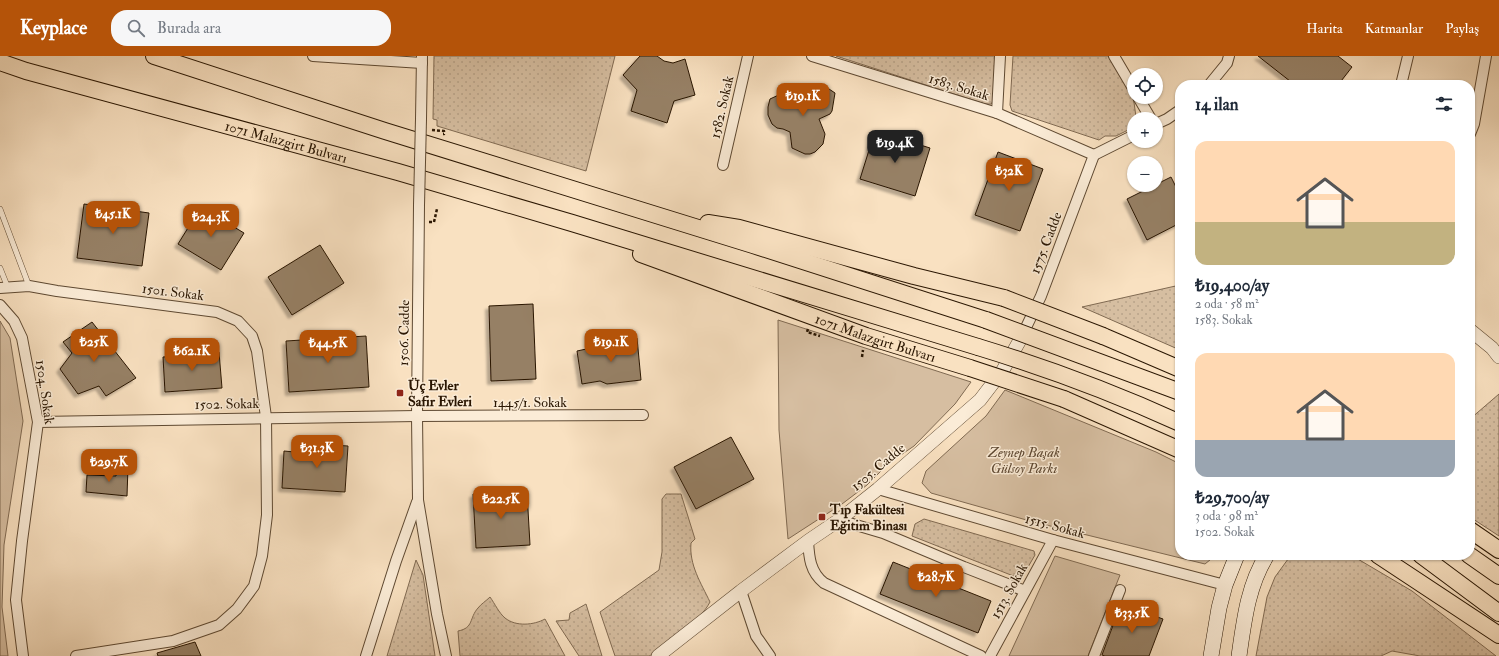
<!DOCTYPE html>
<html lang="tr">
<head>
<meta charset="utf-8">
<style>
  :root { --surface:#fff; --page:#f6f6f7; --text:#1f2937; --muted:#747a83; --accent:#b45309 }
  body { margin:0; font-family:"IM FELL Double Pica",serif; background:var(--page); color:var(--text); height:100vh; display:flex; flex-direction:column; font-size:15px; white-space:nowrap }
  * { box-sizing:border-box; margin:0 }
  p { font-size:13px; color:var(--muted) }
  .icon { flex:none; width:22px; height:22px; fill:none; stroke:currentColor; stroke-width:2; stroke-linecap:round; stroke-linejoin:round }
  .map { position:relative; flex:1; overflow:hidden }
  .panel { position:absolute; left:1175px; top:24px; width:300px; height:480px; display:flex; flex-direction:column; background:var(--surface); border-radius:16px; box-shadow:0 1px 3px #0004 }
  .panel>* { flex:none }
  .fabs { position:absolute; left:1127px; top:12px; display:grid; gap:8px }
  .fabs a { display:grid; place-items:center; width:36px; height:36px; border-radius:50%; background:var(--surface); box-shadow:0 1px 3px #0004; font-size:20px }
  .price { position:absolute; translate:-50% -34px; padding:0 9px; border-radius:8px; background:var(--accent); color:#fff; font-size:13px; line-height:26px; filter:drop-shadow(0 1px 2px #0008) }
  .price::after { content:''; position:absolute; left:50%; top:24px; width:12px; height:9px; margin-left:-6px; background:inherit; clip-path:polygon(0 0,100% 0,50% 100%) }
  .price.on { background:#222; color:#fff }
  ul { padding:0; list-style:none }
  li { display:grid; align-content:center; gap:8px; height:212px; padding:0 20px }
  li span { display:grid; place-items:center; height:124px; border-radius:12px; color:#555 }
  li>.icon { margin-inline-start:auto }
  span .icon { width:72px; height:72px; fill:#fffc; stroke-width:1 }
  li b { font-size:17px }
  h2 { display:flex; justify-content:space-between; align-items:center; height:48px; padding:0 20px; font-size:17px }
  header { display:flex; align-items:center; gap:24px; box-sizing:border-box; height:56px; padding:0 20px; background:var(--accent); color:#fff }
  header strong { font-size:19px }
  nav { display:flex; gap:22px; margin-inline-start:auto; font-size:14px }
  .search { width:280px; height:36px; background:var(--page); display:flex; align-items:center; gap:10px; box-sizing:border-box; padding:0 14px; border-radius:16px; color:var(--muted); font-size:15px }
  .map>svg:first-child { display:block }
  .grass { fill:url(#grass-dots); stroke:#806a52 }
  .park { fill:#d6bea1; stroke:#806a52 }
  .building { fill:#968065; stroke:#2a1602; filter:url(#shadow) }
  .lines { fill:none; stroke-linecap:round; stroke-linejoin:round }
  .service-casing { stroke:#5e4932; stroke-width:6 }
  .minor-casing { stroke:#5e4932; stroke-width:12 }
  .tertiary-casing { stroke:#5e4932; stroke-width:14 }
  .secondary-casing { stroke:#2a1602; stroke-width:16 }
  .primary-casing { stroke:#2a1602; stroke-width:18 }
  .path { stroke:#2a1602; stroke-width:2.5; stroke-dasharray:3 2; stroke-linecap:butt }
  .service { stroke:#fbecd7; stroke-width:5 }
  .minor { stroke:#fbecd7; stroke-width:10 }
  .tertiary { stroke:#fbecd7; stroke-width:13 }
  .secondary { stroke:#fbecd7; stroke-width:15 }
  .primary { stroke:#f9e1c1; stroke-width:16 }
  .minor-bridge-casing { stroke:#5e4932; stroke-width:12; stroke-linecap:butt }
  .primary-bridge-casing { stroke:#2a1602; stroke-width:18; stroke-linecap:butt }
  .minor-bridge { stroke:#fbecd7; stroke-width:10 }
  .primary-bridge { stroke:#f9e1c1; stroke-width:16 }
  .poi-dot { fill:#8f2418; stroke:#fbecd7; stroke-width:1.5 }
  .labels { text-anchor:middle; dominant-baseline:central; stroke-width:3; stroke-linejoin:round; paint-order:stroke }
  .street-label { font-size:14px; fill:#2a1602; stroke:#fbecd7 }
  .poi-label { font-size:14px; font-weight:bold; fill:#2a1602; stroke:#fbecd7; text-anchor:start }
  .park-label { font-size:14px; font-style:italic; fill:#5e4832; stroke:#fbecd7 }
</style>
</head>
<body>
<header>
<strong>Keyplace</strong>
<div class="search"><svg class="icon" aria-label="search" viewBox="0 0 24 24"><circle cx="10" cy="10" r="6"/><path d="M15 15l6 6"/></svg>Burada ara</div>
<nav><a>Harita</a><a>Katmanlar</a><a>Paylaş</a></nav>
</header>
<div class="map">
<svg width="1499" height="600" viewBox="0 0 1499 600">
  <defs>
    <pattern id="grass-dots" width="8" height="8" patternUnits="userSpaceOnUse"><rect width="8" height="8" fill="#d6bea1"/><path d="M2 2h.1M6 6h.1" fill="none" stroke="#b8a389" stroke-width="1.8" stroke-linecap="round"/></pattern>
    <filter id="shadow"><feDropShadow dx="-3.5" dy="3.5" stdDeviation="1" flood-color="#0004"/></filter>
  </defs>
  <rect width="100%" height="100%" fill="#f9e1c1"/>
  <filter id="stains"><feTurbulence type="fractalNoise" baseFrequency=".005" numOctaves="4"/><feColorMatrix values="0 0 0 0 .2 0 0 0 0 .09 0 0 0 0 .02 0 0 0 .5 -.17"/></filter>
  <radialGradient id="worn" r=".72"><stop offset=".6" stop-color="#630" stop-opacity="0"/><stop offset="1" stop-color="#630" stop-opacity=".3"/></radialGradient>
  <!-- grass -->
  <g class="grass">
    <path d="M434,0H615L586,115L437,70V64L433,63Z"/>
    <path d="M836,0H996L994,44L991,48H985Z"/>
    <path d="M1013,0H1108L1133,39L1136,61V63H1134V71L1116,80H1105L1099,84L1012,55L1010,49Z"/>
    <path d="M1180,229V294L1082,251Z"/>
    <path d="M1499,338V480L1470,461V363Z"/>
    <path d="M666,438H681L695,483L691,487C689,509 701,527 710,546C699,567 670,584 651,599L649,600H615L600,556L659,514L662,496V443Z"/>
    <path d="M924,463L1034,495L1035,499L1021,523L912,480L915,468Z"/>
    <path d="M1291,499H1351L1412,535L1496,600H1420L1392,595L1381,600H1256L1267,541L1275,521Z"/>
    <path d="M416,504L423,519L435,600H387Z"/>
    <path d="M490,541C495,548 499,557 505,562C516,571 534,569 545,563L565,600H460L458,575C474,572 469,562 478,552C481,548 486,545 490,541Z"/>
    <path d="M586,548L602,600H579L556,565L569,564L570,557Z"/>
  </g>
  <!-- park -->
  <g class="park">
    <path d="M778,264L971,326L955,348L914,390L889,407L867,429L842,448L788,483L779,374Z"/>
    <path d="M0,265L10,282L23,365L4,489L2,551L8,600H0Z"/>
    <path d="M1005,334L1156,396L1180,408V499H1216L1205,508L1030,465L931,437L922,427L926,415L986,360Z"/>
    <path d="M1055,500L1120,519L1088,600H1009Z"/>
  </g>
  <!-- building -->
  <g class="building">
    <path d="M640,0H657L664,5L673,7L685,3L695,39L674,45L667,67L631,55L637,34L623,19Z"/>
    <path d="M1258,0H1338L1352,11L1338,29H1295Z"/>
    <path d="M807,29H819L826,31L835,37L832,55L830,58L819,63L825,78L823,88L815,96L810,98H805L792,92L790,76L783,73L777,72L772,68L768,59V51L770,43L783,37L789,38L793,42L802,40L806,34Z"/>
    <path d="M875,75L930,92L915,140L860,123Z"/>
    <path d="M998,96L1043,113L1020,175L975,159Z"/>
    <path d="M1171,121L1180,139V167L1147,184L1127,143Z"/>
    <path d="M84,148L149,157L142,210L77,202Z"/>
    <path d="M201,151L244,177L221,214L178,188Z"/>
    <path d="M320,189L344,227L292,259L268,221Z"/>
    <path d="M533,248L536,323L491,325L489,250Z"/>
    <path d="M92,266L136,322L106,340L99,330L78,338L60,313L72,297L63,286Z"/>
    <path d="M366,280L369,331L289,336L286,285Z"/>
    <path d="M637,282L641,324L607,328L600,325L582,328L577,295Z"/>
    <path d="M219,296L222,332L165,336L163,301Z"/>
    <path d="M731,381L754,423L696,453L674,411Z"/>
    <path d="M316,388L348,390L345,436L282,432L284,395L315,398Z"/>
    <path d="M117,410L128,411L127,440L86,436L87,419L116,420Z"/>
    <path d="M527,436L530,489L476,492L473,438Z"/>
    <path d="M893,506L991,545L978,577L880,538Z"/>
    <path d="M1121,548L1163,563L1149,600H1105L1102,599Z"/>
    <path d="M195,586L201,600H158L157,597Z"/>
  </g>
  <g class="lines">
    <defs>
      <g id="service">
        <path d="M0,153L29,230"/>
        <path d="M0,212L8,232"/>
      </g>
      <g id="minor">
        <path d="M313,0L422,7"/>
        <path d="M812,0L997,57L1094,99"/>
        <path d="M1114,0L1134,34"/>
        <path d="M1209,29L1227,7L1229,0"/>
        <path d="M1401,29L1408,0"/>
        <path d="M1138,41L1151,63"/>
        <path d="M997,57L1000,0"/>
        <path d="M421,63L422,0"/>
        <path d="M1156,68L1167,63L1180,54"/>
        <path d="M1470,78L1474,68L1486,0"/>
        <path d="M1094,99L1134,79"/>
        <path d="M723,109L748,0"/>
        <path d="M419,149L417,360L418,444L437,558L446,600"/>
        <path d="M0,232L29,230L57,235L217,256L238,265L252,280L257,295L266,361L267,459L262,500L254,530L237,553L219,569L173,585L76,600"/>
        <path d="M0,249L14,265L22,282L38,366L22,485L16,544L23,600"/>
        <path d="M1021,282L1041,240L1094,99"/>
        <path d="M38,366L417,360L643,359"/>
        <path d="M878,433L1053,484L1225,529"/>
        <path d="M839,464L883,477L964,511L1025,535"/>
        <path d="M808,485C809,501 810,516 824,527L981,600"/>
        <path d="M741,535L756,580L770,600"/>
        <path d="M366,600L396,505L417,446"/>
        <path d="M990,600L1053,484"/>
        <path d="M1094,600L1120,534"/>
      </g>
      <g id="tertiary">
        <path d="M1470,274L1492,292L1499,301"/>
        <path d="M658,600L741,535L808,485L839,464L878,433L980,344L1003,314L1020,284"/>
      </g>
      <g id="secondary">
        <path d="M1211,600L1219,552L1225,529L1237,499"/>
        <path d="M1239,600C1244,565 1248,529 1267,499"/>
      </g>
      <g id="primary">
        <path d="M154,0L385,75L753,189L986,264"/>
        <path id="s1" d="M0,6L26,15L398,116L572,167L978,291"/>
        <path d="M708,167L739,172L914,220L1004,242"/>
        <path id="s2" d="M641,198L866,280L970,312"/>
        <path d="M1103,280L1180,313"/>
        <path d="M1064,343L1180,394"/>
        <path d="M1470,474L1499,494"/>
        <path d="M1378,499L1499,579"/>
        <path d="M1421,499L1499,557"/>
        <path d="M1469,499L1499,520"/>
      </g>
    </defs>
    <!-- service casing -->
    <use href="#service" class="service-casing"/>
    <!-- minor casing -->
    <use href="#minor" class="minor-casing"/>
    <!-- tertiary casing -->
    <use href="#tertiary" class="tertiary-casing"/>
    <!-- secondary casing -->
    <use href="#secondary" class="secondary-casing"/>
    <!-- primary casing -->
    <use href="#primary" class="primary-casing"/>
    <!-- path -->
    <g class="path">
      <path d="M432,74L444,75V78H443"/>
      <path d="M429,166H434L437,153"/>
      <path d="M808,273L807,276L820,280"/>
      <path d="M862,301L863,294"/>
    </g>
    <!-- service -->
    <use href="#service" class="service"/>
    <!-- minor -->
    <use href="#minor" class="minor"/>
    <!-- tertiary -->
    <use href="#tertiary" class="tertiary"/>
    <!-- secondary -->
    <use href="#secondary" class="secondary"/>
    <!-- primary -->
    <use href="#primary" class="primary"/>
    <defs>
      <path id="minor-bridge" d="M419,149L421,63"/>
      <g id="primary-bridge">
        <path d="M1004,242L1103,280"/>
        <path d="M986,264L1180,336"/>
        <path d="M978,291C1047,312 1114,337 1180,367"/>
        <path d="M970,312L1064,343"/>
      </g>
    </defs>
    <!-- minor-bridge casing -->
    <use href="#minor-bridge" class="minor-bridge-casing"/>
    <!-- primary-bridge casing -->
    <use href="#primary-bridge" class="primary-bridge-casing"/>
    <!-- minor-bridge -->
    <use href="#minor-bridge" class="minor-bridge"/>
    <!-- primary-bridge -->
    <use href="#primary-bridge" class="primary-bridge"/>
  </g>
  <!-- markers -->
  <g class="poi-dot">
    <rect x="396" y="333" width="8" height="8" rx="2"/>
    <rect x="818" y="457" width="8" height="8" rx="2"/>
  </g>
  <g class="labels">
    <!-- street labels -->
    <g class="street-label">
      <text transform="translate(959 31) rotate(17)">1583. Sokak</text>
      <text transform="translate(722 51) rotate(-77)">1582. Sokak</text>
      <text stroke="none"><textPath href="#s1" startOffset="297">1071 Malazgirt Bulvarı</textPath></text>
      <text transform="translate(1046 187) rotate(-69)">1575. Cadde</text>
      <text transform="translate(173 236) rotate(7)">1501. Sokak</text>
      <text transform="translate(404 277) rotate(-89)">1506. Cadde</text>
      <text stroke="none"><textPath href="#s2" startOffset="249">1071 Malazgirt Bulvarı</textPath></text>
      <text transform="translate(45 336) rotate(82)">1504. Sokak</text>
      <text x="530" y="346">1445/1. Sokak</text>
      <text transform="translate(227 348) rotate(-1)">1502. Sokak</text>
      <text transform="translate(878 411) rotate(-40)">1505. Cadde</text>
      <text transform="translate(1055 470) rotate(15)">1515. Sokak</text>
      <text transform="translate(1009 535) rotate(-61)">1513. Sokak</text>
    </g>
    <!-- poi labels -->
    <g class="poi-label">
      <text x="408" y="329">Üç Evler<tspan x="408" dy="16">Safir Evleri</tspan></text>
      <text x="830" y="453">Tıp Fakültesi<tspan x="830" dy="16">Eğitim Binası</tspan></text>
    </g>
    <!-- park labels -->
    <g class="park-label">
      <text x="1024" y="396">Zeynep Başak<tspan x="1024" dy="16">Gülsoy Parkı</tspan></text>
    </g>
  </g>
  <rect width="100%" height="100%" filter="url(#stains)"/>
  <rect width="100%" height="100%" fill="url(#worn)"/>
</svg>
<div class="fabs">
<a><svg class="icon" aria-label="locate" viewBox="0 0 24 24"><circle cx="12" cy="12" r="6"/><path d="M12 2v4M12 18v4M2 12h4M18 12h4"/></svg></a>
<a>+</a>
<a>−</a>
</div>
<b class="price" style="left:803px;top:61px">₺19.1K</b>
<b class="price on" style="left:895px;top:108px">₺19.4K</b>
<b class="price" style="left:1009px;top:136px">₺32K</b>
<b class="price" style="left:113px;top:179px">₺45.1K</b>
<b class="price" style="left:211px;top:182px">₺24.3K</b>
<b class="price" style="left:94px;top:307px">₺25K</b>
<b class="price" style="left:611px;top:307px">₺19.1K</b>
<b class="price" style="left:328px;top:308px">₺44.5K</b>
<b class="price" style="left:192px;top:316px">₺62.1K</b>
<b class="price" style="left:317px;top:413px">₺31.3K</b>
<b class="price" style="left:109px;top:427px">₺29.7K</b>
<b class="price" style="left:501px;top:464px">₺22.5K</b>
<b class="price" style="left:936px;top:542px">₺28.7K</b>
<b class="price" style="left:1132px;top:578px">₺33.5K</b>
<section class="panel">
<h2>14 ilan<svg class="icon" aria-label="filters" viewBox="0 0 24 24"><path d="M4 7h16M4 17h16"/><circle cx="9" cy="7" r="2"/><circle cx="15" cy="17" r="2"/></svg></h2>
<ul>
<li><span style="background:linear-gradient(#ffd9b3 65%,#c2b280 0)"><svg class="icon" aria-label="home" viewBox="0 0 24 24"><path d="M3 11l9-7 9 7M6 9v11h12V9"/></svg></span><div><b>₺19,400/ay</b><p>2 oda · 58 m²</p><p>1583. Sokak</p></div></li>
<li><span style="background:linear-gradient(#ffd9b3 70%,#9aa5b1 0)"><svg class="icon" aria-label="home" viewBox="0 0 24 24"><path d="M3 11l9-7 9 7M6 9v11h12V9"/></svg></span><div><b>₺29,700/ay</b><p>3 oda · 98 m²</p><p>1502. Sokak</p></div></li>
</ul>
</section>
</div>
</body>
</html>
